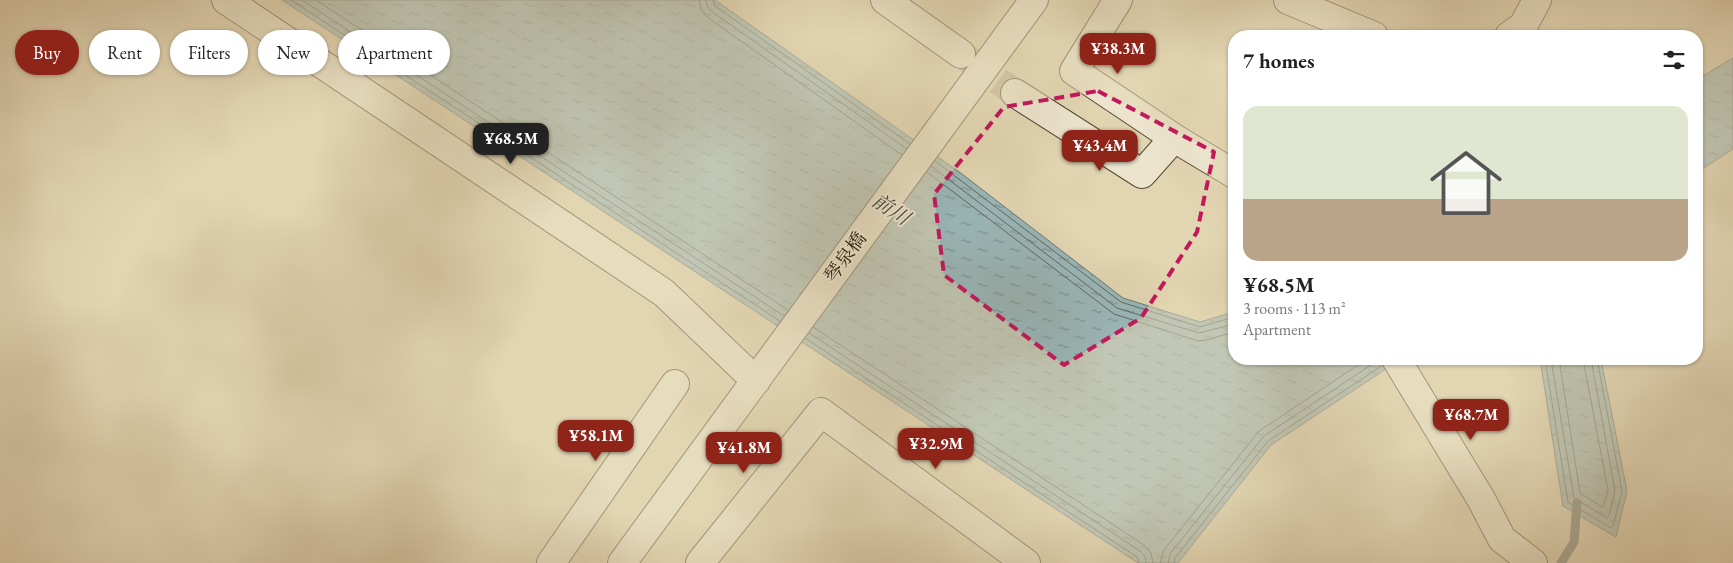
<!DOCTYPE html>
<html lang="en">
<head>
<meta charset="utf-8">
<style>
  :root { --surface:#fff; --page:#f2f2f2; --text:#222; --muted:#767676; --line:#e0e0e0; --accent:#8f2418 }
  body { margin:0; font-family:"EB Garamond","Noto Serif JP",serif; background:var(--page); color:var(--text); height:100vh; display:flex; flex-direction:column; font-size:19px; white-space:nowrap }
  * { box-sizing:border-box; margin:0 }
  p { font-size:16px; color:var(--muted) }
  .icon { flex:none; width:28px; height:28px; fill:none; stroke:currentColor; stroke-width:2; stroke-linecap:round; stroke-linejoin:round }
  .map { position:relative; flex:1; overflow:hidden }
  .side { position:absolute; left:1228px; top:30px; width:475px; height:335px; display:flex; flex-direction:column; background:var(--surface); border-radius:20px; box-shadow:0 1px 4px #0004 }
  .side>* { flex:none }
  .banner { position:absolute; left:15px; top:30px; width:475px; height:45px; display:flex; gap:10px }
  .price { position:absolute; translate:-50% -42px; padding:0 11px; border-radius:10px; background:var(--accent); color:#fff; font-size:16px; line-height:32px; filter:drop-shadow(0 1px 2px #0008) }
  .price::after { content:''; position:absolute; left:50%; top:30px; width:15px; height:11px; margin-left:-8px; background:inherit; clip-path:polygon(0 0,100% 0,50% 100%) }
  .price.active { background:#222; color:#fff }
  ul { padding:0; list-style:none }
  li { display:grid; align-content:center; gap:10px; height:265px; padding:0 15px }
  li+li { border-top:1px solid var(--line) }
  li span { display:grid; place-items:center; height:155px; border-radius:15px; color:#555 }
  li>.icon { margin-inline-start:auto }
  span .icon { width:90px; height:90px; fill:#fffc; stroke-width:1 }
  li b { font-size:21px }
  h2 { display:flex; justify-content:space-between; align-items:center; height:60px; padding:0 15px; font-size:21px }
  .tag { padding:0 18px; border-radius:22px; background:var(--surface); box-shadow:0 1px 4px #0004; font-size:18px; line-height:45px }
  .tag.active { background:var(--accent); color:#fff }
  .map>svg:first-child { display:block }
  .water { fill:url(#water-ripples); stroke:#6b7772 }
  .lines { fill:none; stroke-linecap:round; stroke-linejoin:round }
  .shore { stroke:#5f6860; stroke-width:1 }
  .stream { stroke:#6b7772; stroke-width:9 }
  .minor-tunnel { stroke:#bcaf90; stroke-width:28; stroke-dasharray:28 14; stroke-linecap:butt }
  .minor-casing { stroke:#544834; stroke-width:30 }
  .minor { stroke:#ece4cd; stroke-width:28 }
  .marked { fill:none; stroke:#c2185b; stroke-width:4; stroke-dasharray:10 6; stroke-linejoin:round }
  .labels { text-anchor:middle; dominant-baseline:central; stroke-width:4; stroke-linejoin:round; paint-order:stroke }
  .street-label { font-size:19px; fill:#25190a; stroke:#ece4cd }
  .water-label { font-size:20px; font-style:italic; fill:#48483e; stroke:#ece4cd }
</style>
</head>
<body>
<div class="map">
<svg width="1733" height="563" viewBox="0 0 1733 563">
  <defs>
    <pattern id="water-ripples" width="26" height="14" patternUnits="userSpaceOnUse" patternTransform="scale(1.25)"><rect width="26" height="14" fill="#99b6b7"/><path d="M2 4q2-2 4 0t4 0M15 11q2-2 4 0t4 0" fill="none" stroke="#7d9393"/></pattern>
  </defs>
  <rect width="100%" height="100%" fill="#e2d5b2"/>
  <filter id="stains"><feTurbulence type="fractalNoise" baseFrequency=".004" numOctaves="4"/><feColorMatrix values="0 0 0 0 .2 0 0 0 0 .09 0 0 0 0 .02 0 0 0 .5 -.17"/></filter>
  <radialGradient id="worn" r=".72"><stop offset=".6" stop-color="#630" stop-opacity="0"/><stop offset="1" stop-color="#630" stop-opacity=".3"/></radialGradient>
  <!-- water -->
  <g class="water">
    <path d="M282,0H715L962,174L1123,298L1200,322L1234,312V359H1401L1271,445L1178,563H1138Z"/>
    <path d="M1733,58V149L1696,173V80Z"/>
    <path d="M1540,359H1601L1627,491L1616,537L1563,506Z"/>
  </g>
  <g class="lines">
    <!-- shore -->
    <g class="shore">
      <path d="M291,0L780,321"/>
      <path d="M302,0L784,316"/>
      <path d="M316,0L788,310"/>
      <path d="M699,0L701,9L707,17L902,155"/>
      <path d="M706,0L707,6L711,11L907,149"/>
      <path d="M713,0L715,6L910,144"/>
      <path d="M935,161L1121,302L1200,327L1234,317"/>
      <path d="M931,166L1117,308L1199,333L1234,324"/>
      <path d="M927,172L1114,314L1198,341L1206,340L1234,332"/>
      <path d="M813,327L1144,545L1151,553L1153,563"/>
      <path d="M809,333L1140,551L1145,556L1146,563"/>
      <path d="M805,338L1137,557L1139,563"/>
      <path d="M1545,359L1568,502L1611,528L1613,526L1622,491L1597,359"/>
      <path d="M1551,359L1574,498L1607,518L1609,516L1615,491L1591,359"/>
      <path d="M1559,359L1580,493L1602,507L1604,505L1608,490L1583,359"/>
      <path d="M1160,563L1164,550L1259,431L1367,359"/>
      <path d="M1168,563L1170,554L1264,436L1380,359"/>
      <path d="M1174,563L1175,558L1268,441L1383,365"/>
    </g>
    <!-- stream -->
    <path class="stream" d="M1561,563L1574,542L1577,503"/>
    <!-- minor-tunnel -->
    <path class="minor-tunnel" d="M964,56L1015,93"/>
    <defs>
      <g id="minor">
        <path d="M226,0L664,293L756,381"/>
        <path d="M885,0L961,54"/>
        <path d="M1118,0L1074,71L1174,138L1234,174"/>
        <path d="M1288,0L1374,36"/>
        <path d="M1509,36L1523,26L1537,0"/>
        <path d="M1015,93L1142,174L1174,138"/>
        <path d="M1396,359L1481,499L1502,539L1533,563"/>
        <path d="M551,563L675,384"/>
        <path d="M622,563L1034,0"/>
        <path d="M700,563L821,412L1026,563"/>
      </g>
    </defs>
    <!-- minor casing -->
    <use href="#minor" class="minor-casing"/>
    <!-- minor -->
    <use href="#minor" class="minor"/>
  </g>
  <!-- marked area -->
  <path d="M0 0H1733V563H0ZM1098,91L1214,152L1197,232L1141,318L1064,365L944,275L934,194L1004,107Z" fill="#e2d5b2" fill-opacity=".55" fill-rule="evenodd"/>
  <path class="marked" d="M1098,91L1214,152L1197,232L1141,318L1064,365L944,275L934,194L1004,107Z"/>
  <g class="labels">
    <!-- street labels -->
    <g class="street-label">
      <text transform="translate(845 257) rotate(-54)">琴泉橋</text>
    </g>
    <!-- water labels -->
    <g class="water-label">
      <text transform="translate(891 209) rotate(33)">前川</text>
    </g>
  </g>
  <rect width="100%" height="100%" filter="url(#stains)"/>
  <rect width="100%" height="100%" fill="url(#worn)"/>
</svg>
<b class="price" style="left:1118px;top:75px">¥38.3M</b>
<b class="price active" style="left:511px;top:165px">¥68.5M</b>
<b class="price" style="left:1100px;top:172px">¥43.4M</b>
<b class="price" style="left:1471px;top:441px">¥68.7M</b>
<b class="price" style="left:596px;top:462px">¥58.1M</b>
<b class="price" style="left:936px;top:470px">¥32.9M</b>
<b class="price" style="left:744px;top:474px">¥41.8M</b>
<div class="banner">
<a class="tag active">Buy</a>
<a class="tag">Rent</a>
<a class="tag">Filters</a>
<a class="tag">New</a>
<a class="tag">Apartment</a>
</div>
<section class="side">
<h2>7 homes<svg class="icon" aria-label="filters" viewBox="0 0 24 24"><path d="M4 7h16M4 17h16"/><circle cx="9" cy="7" r="2"/><circle cx="15" cy="17" r="2"/></svg></h2>
<ul>
<li><span style="background:linear-gradient(#dfe7d0 60%,#b9a48a 0)"><svg class="icon" aria-label="home" viewBox="0 0 24 24"><path d="M3 11l9-7 9 7M6 9v11h12V9"/></svg></span><div><b>¥68.5M</b><p>3 rooms · 113 m²</p><p>Apartment</p></div></li>
</ul>
</section>
</div>
</body>
</html>
